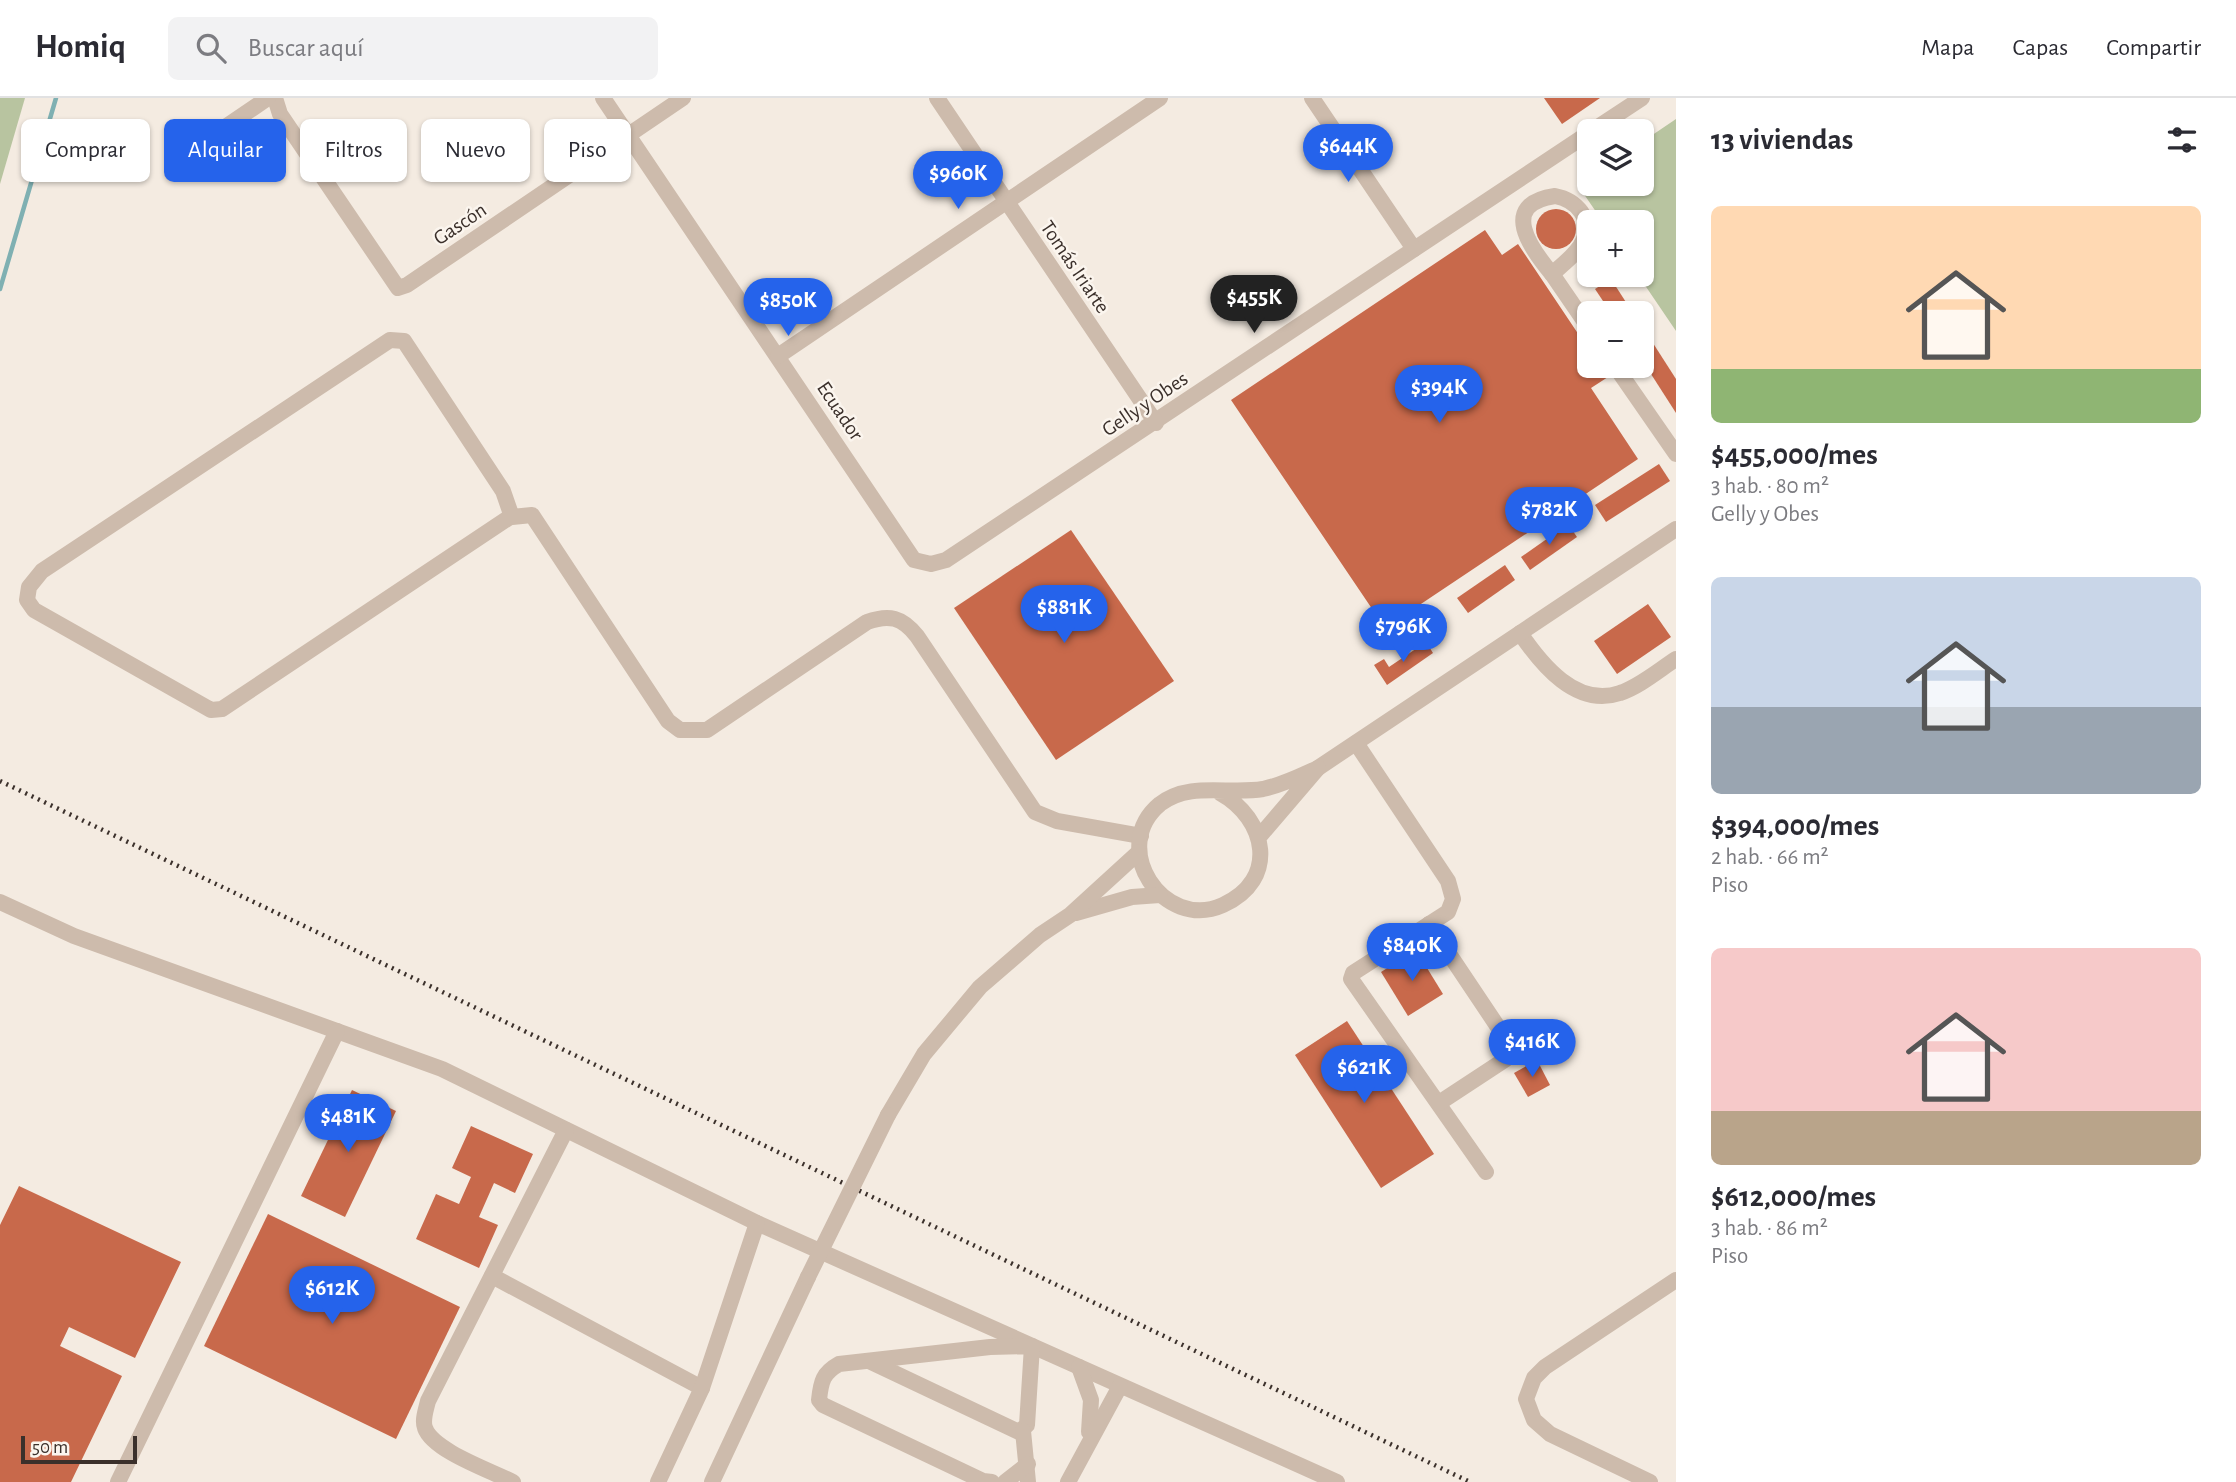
<!DOCTYPE html>
<html lang="es">
<head>
<meta charset="utf-8">
<style>
  :root { --surface:#fff; --page:#f2f2f3; --text:#2b2b33; --muted:#7c7c81; --line:#e1e1e2; --accent:#2563eb }
  body { margin:0; font-family:"Alegreya Sans",sans-serif; background:var(--page); color:var(--text); height:100vh; display:flex; flex-direction:column; font-size:26px; white-space:nowrap }
  * { box-sizing:border-box; margin:0 }
  p { font-size:23px; color:var(--muted) }
  .icon { flex:none; width:38px; height:38px; fill:none; stroke:currentColor; stroke-width:2; stroke-linecap:round; stroke-linejoin:round }
  .map { position:relative; flex:1; overflow:hidden }
  .sheet { display:flex; flex-direction:column; background:var(--surface); width:560px }
  .sheet>* { flex:none }
  .guide { position:absolute; left:21px; top:21px; width:665px; height:63px; display:flex; gap:14px }
  .buttons { position:absolute; left:1577px; top:21px; display:grid; gap:14px }
  .buttons a { display:grid; place-items:center; width:77px; height:77px; border-radius:10px; background:var(--surface); box-shadow:0 2px 5px #0004; font-size:35px }
  .scale { position:absolute; left:21px; bottom:18px; width:116px; box-sizing:border-box; padding-left:7px; border:4px solid #3b302b; border-top:0; font-size:19px; line-height:24px; white-space:nowrap; color:#3b302b; -webkit-text-stroke:5px #fbf5ee; paint-order:stroke }
  .price { position:absolute; translate:-50% -60px; padding:0 16px; border-radius:24px; background:var(--accent); color:#fff; font-size:23px; line-height:46px; filter:drop-shadow(0 2px 4px #0008) }
  .price::after { content:''; position:absolute; left:50%; top:42px; width:21px; height:16px; margin-left:-10px; background:inherit; clip-path:polygon(0 0,100% 0,50% 100%) }
  .price.current { background:#222; color:#fff }
  ul { padding:0; list-style:none }
  li { display:grid; align-content:center; gap:14px; height:371px; padding:0 35px }
  li span { display:grid; place-items:center; height:217px; border-radius:10px; color:#555 }
  li>.icon { margin-inline-start:auto }
  span .icon { width:126px; height:126px; fill:#fffc; stroke-width:1 }
  li b { font-size:30px }
  h2 { display:flex; justify-content:space-between; align-items:center; height:84px; padding:0 35px; font-size:30px }
  .pill { padding:0 24px; border-radius:10px; background:var(--surface); box-shadow:0 2px 5px #0004; font-size:24px; line-height:63px }
  .pill.current { background:var(--accent); color:#fff }
  header { display:flex; align-items:center; gap:42px; box-sizing:border-box; height:98px; padding:0 35px; background:var(--surface); border-bottom:2px solid var(--line) }
  header strong { font-size:33px }
  nav { display:flex; gap:38px; margin-inline-start:auto; font-size:24px }
  .search { width:490px; height:63px; background:var(--page); display:flex; align-items:center; gap:18px; box-sizing:border-box; padding:0 24px; border-radius:10px; color:var(--muted); font-size:26px }
  main { display:flex; flex:1; min-height:0 }
  .map>svg:first-child { display:block }
  .green { fill:#b8c4a0 }
  .lines { fill:none; stroke-linecap:round; stroke-linejoin:round }
  .stream { stroke:#7fb0b2; stroke-width:4.5 }
  .building { fill:#c8694b }
  .minor { stroke:#cdbbac; stroke-width:16 }
  .rail { stroke:#3b302b; stroke-width:4.5; stroke-dasharray:2 5; stroke-linecap:butt }
  .minor-bridge { stroke:#cdbbac; stroke-width:16 }
  .labels { text-anchor:middle; dominant-baseline:central; stroke-width:5; stroke-linejoin:round; paint-order:stroke }
  .street-label { font-size:21px; fill:#3b302b; stroke:#fbf5ee }
</style>
</head>
<body>
<header>
<strong>Homiq</strong>
<div class="search"><svg class="icon" aria-label="search" viewBox="0 0 24 24"><circle cx="10" cy="10" r="6"/><path d="M15 15l6 6"/></svg>Buscar aquí</div>
<nav><a>Mapa</a><a>Capas</a><a>Compartir</a></nav>
</header>
<main>
<div class="map">
<svg width="1676" height="1384" viewBox="0 0 1676 1384">
  <rect width="100%" height="100%" fill="#f4ebe1"/>
  <!-- green -->
  <g class="green">
    <path d="M0,0H25L0,86Z"/>
    <path d="M1676,21V233L1638,177H1642V124H1603L1577,86L1589,79V86H1642V44Z"/>
  </g>
  <g class="lines">
    <!-- stream -->
    <path class="stream" d="M0,191L56,0"/>
  </g>
  <!-- building -->
  <g class="building">
    <path d="M1544,0H1600L1562,26Z"/>
    <circle cx="1556" cy="131" r="20"/>
    <path d="M1485,132L1502,157L1518,146L1589,252V268H1600L1608,279L1591,290L1638,361L1385,530L1231,302Z"/>
    <path d="M1611,181L1633,215H1611L1595,191Z"/>
    <path d="M1642,228L1676,281V315L1642,262Z"/>
    <path d="M1659,366L1670,383L1606,424L1595,407Z"/>
    <path d="M1568,426L1577,439L1530,472L1521,459Z"/>
    <path d="M1071,432L1174,583L1056,662L954,510Z"/>
    <path d="M1505,467L1515,482L1468,515L1457,500Z"/>
    <path d="M1648,506L1671,539L1617,576L1594,543Z"/>
    <path d="M1426,544L1433,555L1387,587L1374,567L1384,561L1389,569Z"/>
    <path d="M1416,852L1443,896L1408,918L1381,874Z"/>
    <path d="M1347,923L1434,1056L1381,1090L1295,957Z"/>
    <path d="M1537,962L1550,987L1528,999L1514,975Z"/>
    <path d="M352,992L396,1013L345,1119L301,1098Z"/>
    <path d="M471,1028L533,1056L515,1095L494,1085L479,1119L498,1127L479,1170L416,1141L436,1096L459,1106L471,1079L452,1070Z"/>
    <path d="M19,1088L181,1164L135,1260L69,1229L60,1248L122,1278L71,1384H0V1127Z"/>
    <path d="M268,1116L460,1209L396,1341L204,1248Z"/>
  </g>
  <g class="lines">
    <!-- minor -->
    <g class="minor">
      <path d="M275,0L280,16L398,190L407,187L683,0"/>
      <path d="M603,0L914,462L931,466L946,462L1589,35"/>
      <path d="M937,0L1156,325"/>
      <path d="M1312,0L1414,151"/>
      <path d="M1592,33L1642,0"/>
      <path d="M206,42L268,0"/>
      <path d="M1555,98C1576,102 1594,121 1583,143C1577,156 1562,167 1552,176C1531,151 1498,106 1555,98Z"/>
      <path d="M1552,176L1589,230"/>
      <path d="M778,258L1160,0"/>
      <path d="M1615,268L1676,356"/>
      <path d="M512,419L503,393L404,243L390,242L42,473L29,489L27,502L34,512L211,612L222,611L510,419H512L532,417L668,623L680,632H707L867,524C889,516 902,519 917,538L1035,714L1057,723L1141,738"/>
      <path d="M1520,535C1541,566 1576,610 1620,595C1639,589 1659,572 1676,561"/>
      <path d="M1356,645L1448,783L1453,801L1448,814L1353,875L1351,881L1486,1074"/>
      <path d="M1318,670L1676,431"/>
      <path d="M1220,695C1267,721 1279,782 1223,807C1163,834 1108,749 1160,706C1190,683 1228,697 1263,691C1283,687 1300,678 1318,670L1259,739"/>
      <path d="M0,804L74,838L442,971L757,1125L1337,1384"/>
      <path d="M1076,815L1132,799L1160,797"/>
      <path d="M1429,826L1508,944L1506,961L1439,1005"/>
      <path d="M888,1017L924,956L980,889L1040,837L1070,817L1139,754"/>
      <path d="M492,1178L702,1290"/>
      <path d="M869,1263L1019,1334L1027,1327L1032,1248L990,1249L839,1266C823,1275 821,1283 819,1302L823,1307L983,1383L992,1384"/>
      <path d="M1079,1269L1091,1302L1089,1334"/>
      <path d="M1023,1333L1028,1384"/>
      <path d="M118,1384L337,933"/>
      <path d="M513,1384C492,1373 433,1353 425,1330C422,1322 426,1312 428,1303L566,1032"/>
      <path d="M658,1384L702,1290L757,1125"/>
      <path d="M712,1384L808,1179"/>
      <path d="M1005,1384L1028,1366"/>
      <path d="M1068,1384L1120,1288"/>
      <path d="M1650,1384L1550,1336L1534,1322L1526,1301L1534,1280L1545,1269L1676,1182"/>
    </g>
    <!-- rail -->
    <path class="rail" d="M0,683L1470,1384"/>
    <!-- minor-bridge -->
    <path class="minor-bridge" d="M808,1179L888,1017"/>
  </g>
  <g class="labels">
    <!-- street labels -->
    <g class="street-label">
      <text transform="translate(460 126) rotate(-34)">Gascón</text>
      <text transform="translate(1075 169) rotate(56)">Tomás Iriarte</text>
      <text transform="translate(1145 306) rotate(-34)">Gelly y Obes</text>
      <text transform="translate(840 313) rotate(56)">Ecuador</text>
    </g>
  </g>
</svg>
<div class="buttons">
<a><svg class="icon" aria-label="layers" viewBox="0 0 24 24"><path d="M12 4l9 5-9 5-9-5zM3 14l9 5 9-5"/></svg></a>
<a>+</a>
<a>−</a>
</div>
<div class="scale">50 m</div>
<b class="price" style="left:1348px;top:86px">$644K</b>
<b class="price" style="left:958px;top:113px">$960K</b>
<b class="price current" style="left:1254px;top:237px">$455K</b>
<b class="price" style="left:788px;top:240px">$850K</b>
<b class="price" style="left:1439px;top:327px">$394K</b>
<b class="price" style="left:1549px;top:449px">$782K</b>
<b class="price" style="left:1064px;top:547px">$881K</b>
<b class="price" style="left:1403px;top:566px">$796K</b>
<b class="price" style="left:1412px;top:885px">$840K</b>
<b class="price" style="left:1532px;top:981px">$416K</b>
<b class="price" style="left:1364px;top:1007px">$621K</b>
<b class="price" style="left:348px;top:1056px">$481K</b>
<b class="price" style="left:332px;top:1228px">$612K</b>
<div class="guide">
<a class="pill">Comprar</a>
<a class="pill current">Alquilar</a>
<a class="pill">Filtros</a>
<a class="pill">Nuevo</a>
<a class="pill">Piso</a>
</div>
</div>
<section class="sheet">
<h2>13 viviendas<svg class="icon" aria-label="filters" viewBox="0 0 24 24"><path d="M4 7h16M4 17h16"/><circle cx="9" cy="7" r="2"/><circle cx="15" cy="17" r="2"/></svg></h2>
<ul>
<li><span style="background:linear-gradient(#ffd9b3 75%,#8fb573 0)"><svg class="icon" aria-label="home" viewBox="0 0 24 24"><path d="M3 11l9-7 9 7M6 9v11h12V9"/></svg></span><div><b>$455,000/mes</b><p>3 hab. · 80 m²</p><p>Gelly y Obes</p></div></li>
<li><span style="background:linear-gradient(#c9d6e8 60%,#9aa5b1 0)"><svg class="icon" aria-label="home" viewBox="0 0 24 24"><path d="M3 11l9-7 9 7M6 9v11h12V9"/></svg></span><div><b>$394,000/mes</b><p>2 hab. · 66 m²</p><p>Piso</p></div></li>
<li><span style="background:linear-gradient(#f6c9c9 75%,#b9a48a 0)"><svg class="icon" aria-label="home" viewBox="0 0 24 24"><path d="M3 11l9-7 9 7M6 9v11h12V9"/></svg></span><div><b>$612,000/mes</b><p>3 hab. · 86 m²</p><p>Piso</p></div></li>
</ul>
</section>
</main>
</body>
</html>
